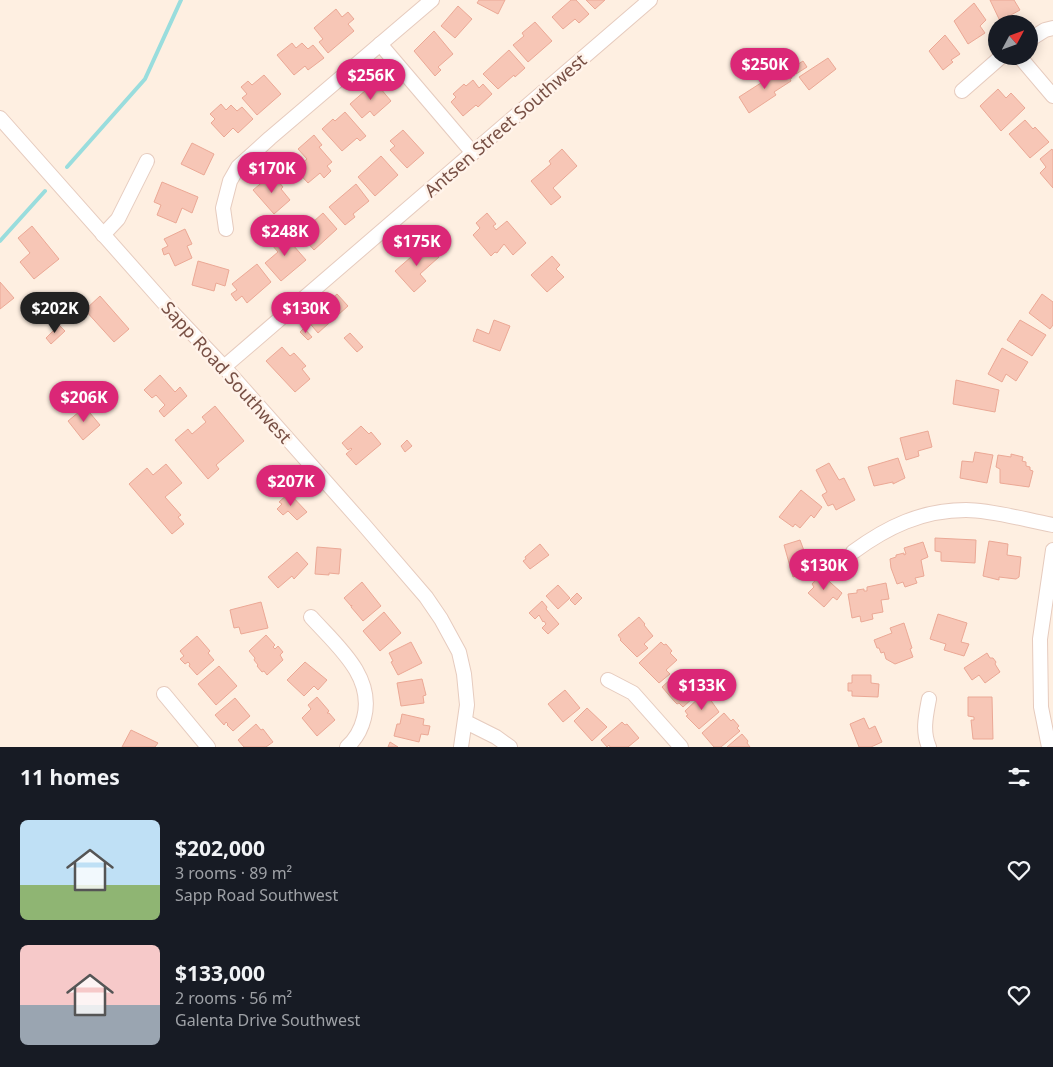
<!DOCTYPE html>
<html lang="en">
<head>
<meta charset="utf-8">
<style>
  :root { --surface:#171b24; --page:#20242c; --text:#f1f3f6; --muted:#9ea1a6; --accent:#db2777 }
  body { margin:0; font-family:"Noto Sans",sans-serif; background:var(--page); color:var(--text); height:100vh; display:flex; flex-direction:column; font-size:19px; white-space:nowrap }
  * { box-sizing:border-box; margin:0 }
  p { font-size:16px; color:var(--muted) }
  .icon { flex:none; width:28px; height:28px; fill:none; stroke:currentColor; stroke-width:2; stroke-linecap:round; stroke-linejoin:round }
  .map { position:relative; height:747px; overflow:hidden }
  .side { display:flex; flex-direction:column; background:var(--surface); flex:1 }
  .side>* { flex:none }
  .needle { width:32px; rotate:49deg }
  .tools { position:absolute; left:988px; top:15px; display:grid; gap:10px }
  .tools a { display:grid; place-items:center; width:50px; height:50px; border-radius:50%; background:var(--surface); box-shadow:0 2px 12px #0003; font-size:25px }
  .price { position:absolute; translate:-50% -42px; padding:0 11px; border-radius:18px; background:var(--accent); color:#fff; font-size:16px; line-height:32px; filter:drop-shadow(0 1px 2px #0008) }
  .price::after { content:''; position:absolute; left:50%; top:30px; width:15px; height:11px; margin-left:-8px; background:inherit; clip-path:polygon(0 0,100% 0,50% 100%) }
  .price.active { background:#222; color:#fff }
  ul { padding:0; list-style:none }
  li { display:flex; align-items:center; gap:15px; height:125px; padding:0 20px }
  li span { display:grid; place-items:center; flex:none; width:140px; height:100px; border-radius:8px; color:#555 }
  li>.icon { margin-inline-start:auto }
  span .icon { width:60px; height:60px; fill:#fffc; stroke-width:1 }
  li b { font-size:21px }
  h2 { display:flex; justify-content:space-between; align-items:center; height:60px; padding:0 20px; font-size:21px }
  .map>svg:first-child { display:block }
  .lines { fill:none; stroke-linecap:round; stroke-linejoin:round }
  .stream { stroke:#9dd; stroke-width:4 }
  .building { fill:#f7c6b6; stroke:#eba895 }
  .minor-casing { stroke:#e6cbbe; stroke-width:16 }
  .minor { stroke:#fff; stroke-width:14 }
  .labels { text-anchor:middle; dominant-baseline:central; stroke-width:5; stroke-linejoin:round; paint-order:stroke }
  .street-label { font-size:18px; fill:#785045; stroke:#fff3ea }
</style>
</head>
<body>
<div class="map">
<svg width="1053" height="747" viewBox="0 0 1053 747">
  <rect width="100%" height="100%" fill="#feefe1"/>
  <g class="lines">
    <!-- stream -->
    <g class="stream">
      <path d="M67,167L145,79L181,0"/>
      <path d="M0,241L45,191"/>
    </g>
  </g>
  <!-- building -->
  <g class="building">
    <path d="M479,0H505L498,14L477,3Z"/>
    <path d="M571,0H576L589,14L579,23L575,19L563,29L552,17Z"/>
    <path d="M586,0H605L595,9Z"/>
    <path d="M990,0H1014L1020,10L1000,21Z"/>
    <path d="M974,3L986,20L980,26L985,33L968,44L954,21Z"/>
    <path d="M458,6L472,19L455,38L441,26Z"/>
    <path d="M336,9L342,17L348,12L354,19L348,24L354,31L328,53L319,42L323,39L314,28Z"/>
    <path d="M535,22L552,41L528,62L513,45L524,36L522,33Z"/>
    <path d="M434,31L453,54L438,67L441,70L435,76L414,51Z"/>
    <path d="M945,35L960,54L951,60L953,62L943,70L929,51Z"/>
    <path d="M292,43L296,48L302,43L308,49L313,45L324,58L308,70L305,66L294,75L277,55Z"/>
    <path d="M509,50L525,68L515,77L514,75L498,89L483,74Z"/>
    <path d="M828,58L836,69L809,90L799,77Z"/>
    <path d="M803,61L807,67L796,74L792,68Z"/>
    <path d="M786,67L792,78L790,79L791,81L774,92L776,95L749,113L739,97Z"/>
    <path d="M264,75L281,94L257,115L242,98L247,94L241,87L248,81L252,85Z"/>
    <path d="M473,80L479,88L483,84L492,94L478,107L476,105L463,116L451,102L456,97L453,94L464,84L466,86Z"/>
    <path d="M375,82L391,101L374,116L370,111L362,118L350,104Z"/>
    <path d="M998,89L1006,98L1011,93L1025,108L1001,131L980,106Z"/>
    <path d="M221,104L226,110L231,105L237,111L242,107L253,119L238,133L233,128L224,137L211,123L215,119L210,114Z"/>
    <path d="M345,112L366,136L360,141L357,138L342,151L322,129L333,119L335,121Z"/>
    <path d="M1025,120L1033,129L1035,127L1049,142L1030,158L1009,134Z"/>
    <path d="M403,130L424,153L407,168L390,150L395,146L390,141Z"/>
    <path d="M314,135L322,145L319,147L332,162L327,166L331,171L324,178L320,173L308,183L295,169L307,159L298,149Z"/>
    <path d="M192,143L214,154L204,175L181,164Z"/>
    <path d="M562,149L577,166L553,188L561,197L551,205L531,181L551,164L549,161Z"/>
    <path d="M1052,149L1053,151V188L1040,173L1046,167L1040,159Z"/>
    <path d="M381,156L398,175L375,196L358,177Z"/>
    <path d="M272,174L283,187L281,189L290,200L274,214L253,190Z"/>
    <path d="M162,182L198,197L192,213L182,208L176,223L157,215L161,205L154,202Z"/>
    <path d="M356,184L369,201L353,214L355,217L345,225L329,207Z"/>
    <path d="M323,213L337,229L314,250L297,231L310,220L313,222Z"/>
    <path d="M487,213L496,224L493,226L496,230L507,221L526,243L513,255L504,244L497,253L495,252L491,256L473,235L480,228L476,223Z"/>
    <path d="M32,226L59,259L34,279L20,262L30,253L18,238Z"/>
    <path d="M185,229L192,244L187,246L192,258L175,266L169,253L164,255L162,249L168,246L164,239Z"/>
    <path d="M287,232L296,243L293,245L306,260L281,281L265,263L278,252L272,245Z"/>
    <path d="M427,243L439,257L420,274L426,281L414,292L395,271Z"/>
    <path d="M552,256L560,265L556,269L564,277L547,292L531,275Z"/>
    <path d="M198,261L229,270L225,286L216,283L214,291L192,285Z"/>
    <path d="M257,264L271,282L247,303L242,296L236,301L231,294L237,290L232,284Z"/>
    <path d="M0,282L14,298L0,309Z"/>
    <path d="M337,294L348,306L318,333L307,320Z"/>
    <path d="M1042,294L1053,302V325L1050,329L1029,313Z"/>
    <path d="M100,296L129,329L114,342L85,310Z"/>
    <path d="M494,320L510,326L500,351L473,341L477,329L489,334Z"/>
    <path d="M1020,320L1046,335L1032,356L1007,340Z"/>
    <path d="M59,325L65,331L51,344L46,338Z"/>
    <path d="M304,328L312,337L308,340L300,332Z"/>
    <path d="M350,333L363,347L357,352L344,338Z"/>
    <path d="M282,347L290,356L294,353L306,366L302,369L310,379L295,392L266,361Z"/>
    <path d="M1002,348L1028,362L1016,381L1006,374L1002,382L988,374Z"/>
    <path d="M160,375L175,392L180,387L187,396L164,417L159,411L165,405L156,395L152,398L144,390Z"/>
    <path d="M956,380L999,390L995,412L953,404Z"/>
    <path d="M215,406L244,441L216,465L219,469L208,479L175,440L188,429L192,434L206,422L202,417Z"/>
    <path d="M85,407L100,425L83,440L68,421Z"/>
    <path d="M361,426L369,434L371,432L381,444L356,465L346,454L352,449L351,448L348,450L342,443Z"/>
    <path d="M928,431L932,447L918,451L919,456L906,460L900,438Z"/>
    <path d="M407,440L412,446L405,452L401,446Z"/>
    <path d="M975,452L993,455L987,483L960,478L962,461L973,462Z"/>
    <path d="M1011,454L1023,457L1022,461L1026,462V466L1030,467V470L1033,471L1029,487L1000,483V469L996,467L998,455L1011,457Z"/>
    <path d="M898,458L905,478L893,484V482L874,486L868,467Z"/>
    <path d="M829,463L839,480L844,478L855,500L836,510L833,504L828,506L822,495L827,492L816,470Z"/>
    <path d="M166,464L182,483L165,497L181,515L178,517L184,524L172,534L129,484L147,468L153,475Z"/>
    <path d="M801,490L822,507L814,518L811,515L800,528L795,524L793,527L779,517Z"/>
    <path d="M289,493L307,512L297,520L288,511L283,515L277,509L282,504L279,502Z"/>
    <path d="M935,538L976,540L975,563L941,561V552L935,551Z"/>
    <path d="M800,540L806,556L813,554L818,569L793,577L784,545Z"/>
    <path d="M989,541L1008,544L1007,555L1021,557L1019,577L1016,579L999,577V580L983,576Z"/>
    <path d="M923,542L928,557L921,560L924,576L915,578L917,583L905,587L903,582L897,584L891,568L890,559L896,557V555L904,553V555L906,554L904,548Z"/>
    <path d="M540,544L549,555L530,569L523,561L526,559L525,557Z"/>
    <path d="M317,547L341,549L339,574L329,573V575L315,574Z"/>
    <path d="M297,552L308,564L294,579L292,576L278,588L268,577Z"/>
    <path d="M821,574L842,593L837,600L833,597L824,607L808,593L814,587L812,584Z"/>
    <path d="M362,582L381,606L363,621L351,607L352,605L351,606L344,598Z"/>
    <path d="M886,583L889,599L881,600L883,612L872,614L873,619L861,622L860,616L852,618L848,594L857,593V590L864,589V591H867V587Z"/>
    <path d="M558,585L570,598L558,609L546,596Z"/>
    <path d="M577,593L582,598L575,605L570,600Z"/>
    <path d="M542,601L547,607L546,609L559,624L548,634L542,628L546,624L544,621L543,622L539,615L535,619L529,613Z"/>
    <path d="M261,602L268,628L241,634L239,627L234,628L230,610Z"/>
    <path d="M384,612L401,633L380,651L363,631Z"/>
    <path d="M938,614L967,623L961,642L969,644L964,656L944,650L946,644L930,639Z"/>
    <path d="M639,617L645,624L644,625L653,636L644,644L648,648L637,657L620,640L621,639L618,635Z"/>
    <path d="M904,623L912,648L910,649L913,657L895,664L886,659L884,652L881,653L879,648H877L874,640L892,633L890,628Z"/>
    <path d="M266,635L275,645L273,647L275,649L278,646L283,652L280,655L283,660L267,675L264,671L262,672L257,666L258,665L254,660L255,658L249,651Z"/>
    <path d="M197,636L210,651L208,653L214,660L197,675L189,666L190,664L188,662L185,664L180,659L184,656L180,651Z"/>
    <path d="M411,642L422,663L398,675L391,662L393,661L389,653Z"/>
    <path d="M661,642L664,645L666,644L672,651L670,653L677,660L666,670L670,674L659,683L639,663Z"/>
    <path d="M987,653L990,658H993L996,662L995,664L1000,672L985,683L979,675L972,680L964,668Z"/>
    <path d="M305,662L327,680L318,690L314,686L304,696L287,680Z"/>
    <path d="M219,666L237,686L216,705L198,684Z"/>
    <path d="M687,671L703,689L683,707L679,703L677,704L674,701L662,687L673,677L677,681Z"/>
    <path d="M852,675H871V683L879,684L878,697L852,696V691H848V683H852Z"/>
    <path d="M422,679L426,695L423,696L424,703L401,706L397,683Z"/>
    <path d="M565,690L580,708L563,722L548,704Z"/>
    <path d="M705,692L719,712L699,729L686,716L688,715L685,711Z"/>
    <path d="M317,697L329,711L327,713H329L335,720L317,736L302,718L311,709L308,705Z"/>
    <path d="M968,697H992L993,739H973L971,720H974V717L968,716Z"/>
    <path d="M235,698L250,716L233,731L227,725L228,724L226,722L224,725L215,715Z"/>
    <path d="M587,708L607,727L592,741L574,721Z"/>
    <path d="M724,713L731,721L733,719L739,726L737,728L740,731L721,747H714L702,733Z"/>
    <path d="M402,714L424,719L423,725L430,726L428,735L421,734L419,742L394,736L397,724H400Z"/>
    <path d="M864,718L869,729L875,726L882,742L871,747H859L850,724Z"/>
    <path d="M622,722L625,725L627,724L639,738L628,747H610L609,745L607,747L601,740Z"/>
    <path d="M256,724L261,730L263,729L273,742L266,747H244L238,740Z"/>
    <path d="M131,730L158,743L155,747H122Z"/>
    <path d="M742,734L748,741L747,743L750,747H727Z"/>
    <path d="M390,742L398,747H388Z"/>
  </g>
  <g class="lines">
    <defs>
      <g id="minor">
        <path d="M1029,40L1045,30L1053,28"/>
        <path d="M380,44L473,153"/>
        <path d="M1019,56L1053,96"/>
        <path d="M962,91L1002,56"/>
        <path d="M0,118L172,312L224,367L364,525L426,597L441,619L459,652L464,674L467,705L461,747"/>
        <path d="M226,229L223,208L230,181L238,167L270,138L432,0"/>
        <path d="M103,235L118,219L147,161"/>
        <path d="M224,367L650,0"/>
        <path d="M853,552C887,527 922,510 966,510C992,510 1026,520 1053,525"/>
        <path d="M311,617C336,645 375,676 364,718C361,730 356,739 347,747"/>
        <path d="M608,680L633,693L681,747"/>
        <path d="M164,694L208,747"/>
        <path d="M929,699C926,715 922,731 929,747"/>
        <path d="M466,722L496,737L510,747"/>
        <path d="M1049,747L1041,707L1040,639L1053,550"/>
      </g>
    </defs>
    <!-- minor casing -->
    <use href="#minor" class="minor-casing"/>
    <!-- minor -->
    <use href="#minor" class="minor"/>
  </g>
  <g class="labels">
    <!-- street labels -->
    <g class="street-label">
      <text transform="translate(505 125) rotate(-41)">Antsen Street Southwest</text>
      <text transform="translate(227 372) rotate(48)">Sapp Road Southwest</text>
    </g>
  </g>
</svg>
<div class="tools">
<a><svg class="needle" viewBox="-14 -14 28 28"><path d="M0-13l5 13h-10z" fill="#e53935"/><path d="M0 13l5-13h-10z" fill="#9ea1a6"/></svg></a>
</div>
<b class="price" style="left:765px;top:90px">$250K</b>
<b class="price" style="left:371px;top:101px">$256K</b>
<b class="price" style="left:272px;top:194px">$170K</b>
<b class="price" style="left:285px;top:257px">$248K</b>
<b class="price" style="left:417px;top:267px">$175K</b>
<b class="price active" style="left:55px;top:334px">$202K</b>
<b class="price" style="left:306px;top:334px">$130K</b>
<b class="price" style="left:84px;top:423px">$206K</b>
<b class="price" style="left:291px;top:507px">$207K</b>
<b class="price" style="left:824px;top:591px">$130K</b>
<b class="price" style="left:702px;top:711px">$133K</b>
</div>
<section class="side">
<h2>11 homes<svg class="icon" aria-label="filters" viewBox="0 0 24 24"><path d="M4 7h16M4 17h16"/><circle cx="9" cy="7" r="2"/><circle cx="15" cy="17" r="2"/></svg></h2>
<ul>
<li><span style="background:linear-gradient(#bfe0f5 65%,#8fb573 0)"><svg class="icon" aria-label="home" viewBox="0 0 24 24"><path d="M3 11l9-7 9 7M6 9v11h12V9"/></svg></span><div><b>$202,000</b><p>3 rooms · 89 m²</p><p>Sapp Road Southwest</p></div><svg class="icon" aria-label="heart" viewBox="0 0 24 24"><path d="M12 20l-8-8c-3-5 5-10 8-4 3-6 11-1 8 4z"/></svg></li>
<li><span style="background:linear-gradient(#f6c9c9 60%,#9aa5b1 0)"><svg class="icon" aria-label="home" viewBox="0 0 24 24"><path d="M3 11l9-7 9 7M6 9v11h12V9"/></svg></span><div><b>$133,000</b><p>2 rooms · 56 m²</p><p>Galenta Drive Southwest</p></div><svg class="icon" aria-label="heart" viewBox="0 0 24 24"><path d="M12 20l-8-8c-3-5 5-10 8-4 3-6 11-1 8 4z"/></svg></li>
</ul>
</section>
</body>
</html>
